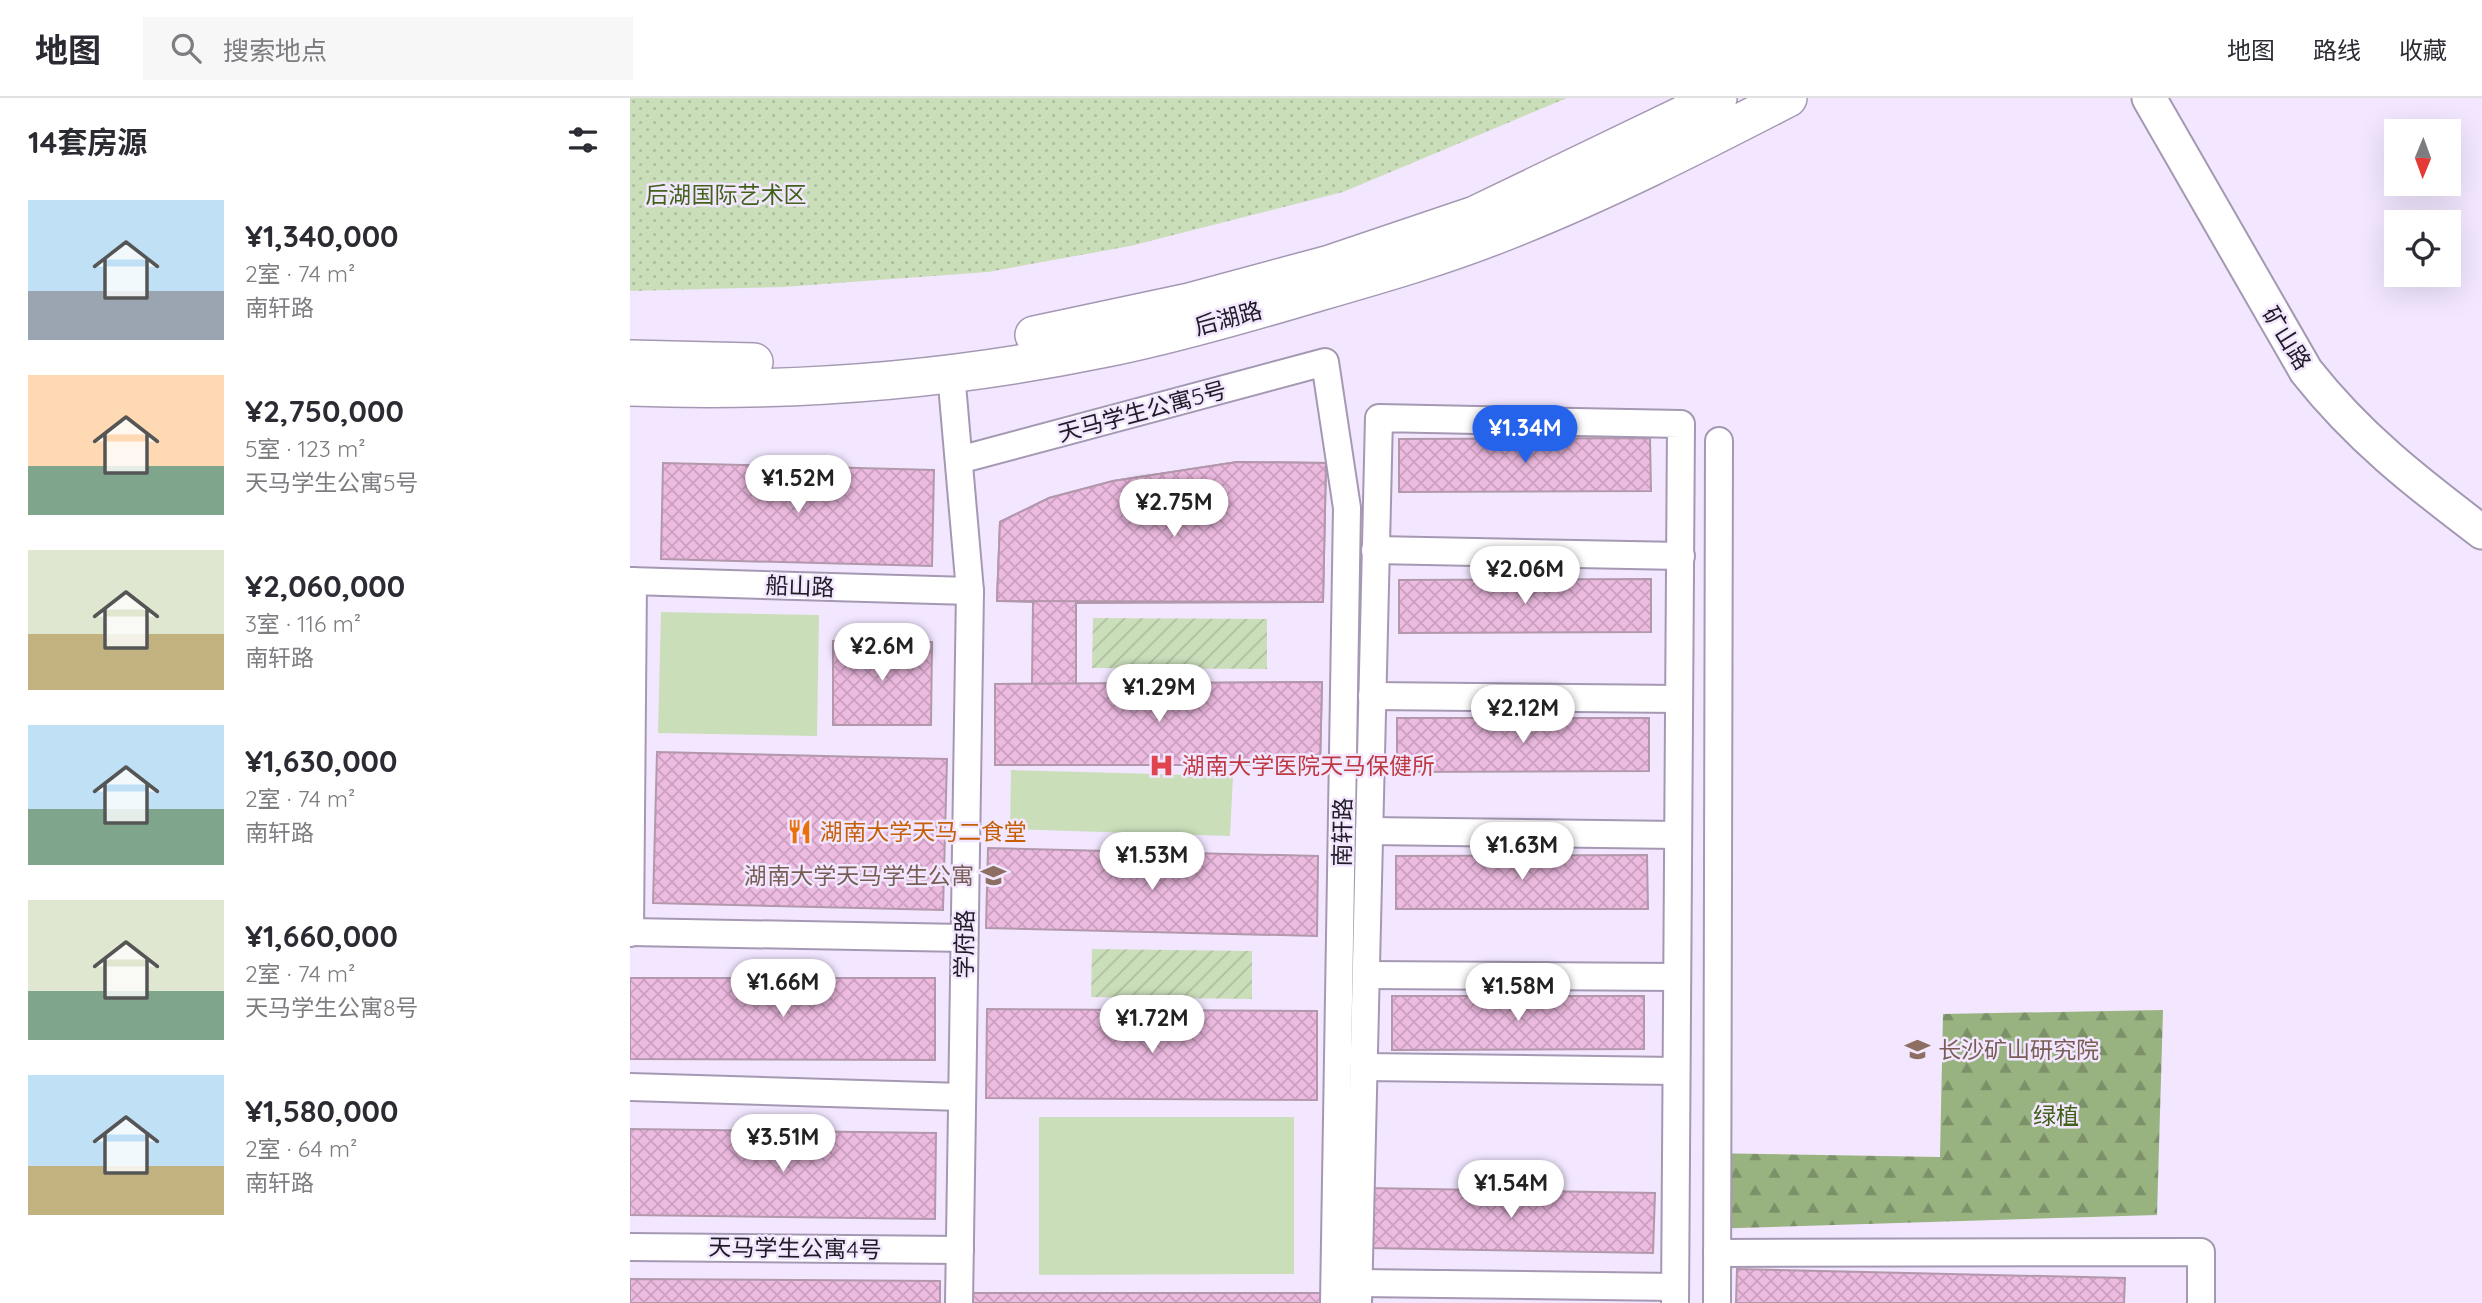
<!DOCTYPE html>
<html lang="zh">
<head>
<meta charset="utf-8">
<style>
  :root { --surface:#fff; --page:#f7f7f7; --text:#2b2b33; --muted:#7c7c81; --line:#e1e1e2; --accent:#2563eb }
  body { margin:0; font-family:Quicksand,"Noto Sans SC",sans-serif; background:var(--page); color:var(--text); height:100vh; display:flex; flex-direction:column; font-size:26px; white-space:nowrap }
  * { box-sizing:border-box; margin:0 }
  p { font-size:23px; color:var(--muted) }
  .icon { flex:none; width:38px; height:38px; fill:none; stroke:currentColor; stroke-width:2; stroke-linecap:round; stroke-linejoin:round }
  .map { position:relative; flex:1; overflow:hidden }
  .drawer { display:flex; flex-direction:column; background:var(--surface); width:630px }
  .drawer>* { flex:none }
  .needle { width:46px; rotate:181deg }
  .tools { position:absolute; left:1754px; top:21px; display:grid; gap:14px }
  .tools a { display:grid; place-items:center; width:77px; height:77px; border-radius:0px; background:var(--surface); box-shadow:0 7px 28px #0002; font-size:35px }
  .price { position:absolute; translate:-50% -60px; padding:0 16px; border-radius:24px; background:#fff; color:#222; font-size:23px; line-height:46px; filter:drop-shadow(0 2px 4px #0008) }
  .price::after { content:''; position:absolute; left:50%; top:42px; width:21px; height:16px; margin-left:-10px; background:inherit; clip-path:polygon(0 0,100% 0,50% 100%) }
  .price.on { background:var(--accent); color:#fff }
  ul { padding:0; list-style:none }
  li { display:flex; align-items:center; gap:21px; height:175px; padding:0 28px }
  li span { display:grid; place-items:center; flex:none; width:196px; height:140px; border-radius:0px; color:#555 }
  li>.icon { margin-inline-start:auto }
  span .icon { width:84px; height:84px; fill:#fffc; stroke-width:1 }
  li b { font-size:30px }
  h2 { display:flex; justify-content:space-between; align-items:center; height:84px; padding:0 28px; font-size:30px }
  header { display:flex; align-items:center; gap:42px; box-sizing:border-box; height:98px; padding:0 35px; background:var(--surface); border-bottom:2px solid var(--line) }
  header strong { font-size:33px }
  nav { display:flex; gap:38px; margin-inline-start:auto; font-size:24px }
  .search { width:490px; height:63px; background:var(--page); display:flex; align-items:center; gap:18px; box-sizing:border-box; padding:0 24px; border-radius:0px; color:var(--muted); font-size:26px }
  main { display:flex; flex:1; min-height:0 }
  .map>svg:first-child { display:block }
  .grass { fill:url(#grass-dots) }
  .forest { fill:url(#forest-firs) }
  .garden { fill:url(#garden-furrows) }
  .pitch { fill:#cbdeba }
  .building { fill:url(#building-cross-hatch); stroke:#b398ac; stroke-width:2 }
  .lines { fill:none; stroke-linecap:round; stroke-linejoin:round }
  .minor-casing { stroke:#a598b3; stroke-width:30 }
  .tertiary-casing { stroke:#a598b3; stroke-width:37 }
  .secondary-casing { stroke:#a598b3; stroke-width:40 }
  .minor { stroke:#fff; stroke-width:26 }
  .tertiary { stroke:#fff; stroke-width:33 }
  .secondary { stroke:#fff; stroke-width:37 }
  .labels { text-anchor:middle; dominant-baseline:central; stroke-width:5; stroke-linejoin:round; paint-order:stroke }
  .park-label { font-size:23px; fill:#416219; stroke:#f2e7ff }
  .street-label { font-size:23px; fill:#201b25; stroke:#f2e7ff }
  .health-label { font-size:23px; fill:#be3a42; stroke:#f2e7ff; text-anchor:start }
  .food-label { font-size:23px; fill:#c56008; stroke:#f2e7ff; text-anchor:start }
  .education-label { font-size:23px; fill:#785e54; stroke:#f2e7ff; text-anchor:end }
</style>
</head>
<body>
<header>
<strong>地图</strong>
<div class="search"><svg class="icon" aria-label="search" viewBox="0 0 24 24"><circle cx="10" cy="10" r="6"/><path d="M15 15l6 6"/></svg>搜索地点</div>
<nav><a>地图</a><a>路线</a><a>收藏</a></nav>
</header>
<main>
<section class="drawer">
<h2>14套房源<svg class="icon" aria-label="filters" viewBox="0 0 24 24"><path d="M4 7h16M4 17h16"/><circle cx="9" cy="7" r="2"/><circle cx="15" cy="17" r="2"/></svg></h2>
<ul>
<li><span style="background:linear-gradient(#bfe0f5 65%,#9aa5b1 0)"><svg class="icon" aria-label="home" viewBox="0 0 24 24"><path d="M3 11l9-7 9 7M6 9v11h12V9"/></svg></span><div><b>¥1,340,000</b><p>2室 · 74 m²</p><p>南轩路</p></div></li>
<li><span style="background:linear-gradient(#ffd9b3 65%,#7fa58c 0)"><svg class="icon" aria-label="home" viewBox="0 0 24 24"><path d="M3 11l9-7 9 7M6 9v11h12V9"/></svg></span><div><b>¥2,750,000</b><p>5室 · 123 m²</p><p>天马学生公寓5号</p></div></li>
<li><span style="background:linear-gradient(#dfe7d0 60%,#c2b280 0)"><svg class="icon" aria-label="home" viewBox="0 0 24 24"><path d="M3 11l9-7 9 7M6 9v11h12V9"/></svg></span><div><b>¥2,060,000</b><p>3室 · 116 m²</p><p>南轩路</p></div></li>
<li><span style="background:linear-gradient(#bfe0f5 60%,#7fa58c 0)"><svg class="icon" aria-label="home" viewBox="0 0 24 24"><path d="M3 11l9-7 9 7M6 9v11h12V9"/></svg></span><div><b>¥1,630,000</b><p>2室 · 74 m²</p><p>南轩路</p></div></li>
<li><span style="background:linear-gradient(#dfe7d0 65%,#7fa58c 0)"><svg class="icon" aria-label="home" viewBox="0 0 24 24"><path d="M3 11l9-7 9 7M6 9v11h12V9"/></svg></span><div><b>¥1,660,000</b><p>2室 · 74 m²</p><p>天马学生公寓8号</p></div></li>
<li><span style="background:linear-gradient(#bfe0f5 65%,#c2b280 0)"><svg class="icon" aria-label="home" viewBox="0 0 24 24"><path d="M3 11l9-7 9 7M6 9v11h12V9"/></svg></span><div><b>¥1,580,000</b><p>2室 · 64 m²</p><p>南轩路</p></div></li>
</ul>
</section>
<div class="map">
<svg width="1852" height="1205" viewBox="0 0 1852 1205">
  <defs>
    <pattern id="grass-dots" width="8" height="8" patternUnits="userSpaceOnUse" patternTransform="scale(1.75)"><rect width="8" height="8" fill="#cbdeba"/><path d="M2 2h.1M6 6h.1" fill="none" stroke="#aebea0" stroke-width="1.8" stroke-linecap="round"/></pattern>
    <pattern id="forest-firs" width="22" height="20" patternUnits="userSpaceOnUse" patternTransform="scale(1.75)"><rect width="22" height="20" fill="#98b380"/><path d="M5 1l3.5 6h-7zM16 11l3.5 6h-7z" fill="#7c9169"/></pattern>
    <pattern id="garden-furrows" width="10" height="10" patternUnits="userSpaceOnUse" patternTransform="scale(1.75)"><rect width="10" height="10" fill="#cbdeba"/><path d="M-1 1l2-2M0 10L10 0M9 11l2-2" fill="none" stroke="#aebea0"/></pattern>
    <pattern id="building-cross-hatch" width="8" height="8" patternUnits="userSpaceOnUse" patternTransform="scale(1.75)"><rect width="8" height="8" fill="#edbae0"/><path d="M0 0l8 8M0 8l8-8" fill="none" stroke="#cb9fc0"/></pattern>
  </defs>
  <rect width="100%" height="100%" fill="#f2e7ff"/>
  <!-- grass -->
  <path class="grass" d="M0,0H937L713,94L500,148L358,174L153,189L0,193Z"/>
  <!-- forest -->
  <path class="forest" d="M1533,912L1527,1117L1074,1131V1055L1310,1059L1313,916Z"/>
  <!-- garden -->
  <g class="garden">
    <path d="M463,520L637,521V571L462,570Z"/>
    <path d="M462,851L622,853V901L461,899Z"/>
  </g>
  <!-- pitch -->
  <g class="pitch">
    <path d="M31,514L189,517L187,638L28,635Z"/>
    <path d="M381,672L603,678L600,738L380,731Z"/>
    <path d="M409,1019H664V1176L409,1177Z"/>
  </g>
  <!-- building -->
  <g class="building">
    <path d="M1020,340L1021,393L769,394V341Z"/>
    <path d="M607,364L696,365L693,504L446,505V586L692,584L690,667H365V586H402L403,504L367,503L370,424L419,400L483,383Z"/>
    <path d="M607,364L696,365L693,504L367,503L370,424L419,400L483,383Z"/>
    <path d="M33,365L304,372L302,468L31,461Z"/>
    <path d="M1021,481V534L769,535V482Z"/>
    <path d="M203,543L302,544L301,627H203Z"/>
    <path d="M692,584L690,667H365V586Z"/>
    <path d="M767,620H1019V673L767,674Z"/>
    <path d="M27,654L317,661L313,812L23,805Z"/>
    <path d="M358,750L688,758L687,838L356,830Z"/>
    <path d="M1017,757L1018,811H766V758Z"/>
    <path d="M0,880H305V962L0,961Z"/>
    <path d="M762,898H1014V951L762,952Z"/>
    <path d="M357,911L687,913V1002L356,1000Z"/>
    <path d="M0,1031L306,1035L305,1121L0,1117Z"/>
    <path d="M738,1090L1025,1095L1023,1155L737,1150Z"/>
    <path d="M1107,1171L1495,1180L1494,1205H1106Z"/>
    <path d="M0,1181L310,1183V1205H0Z"/>
    <rect x="341" y="1195" width="354" height="10"/>
    <rect x="341" y="1195" width="354" height="10"/>
  </g>
  <g class="lines">
    <defs>
      <g id="minor">
        <path d="M321,275L340,493L329,1205"/>
        <path d="M329,362L695,264L717,410L704,1205"/>
        <path d="M745,452L1051,458"/>
        <path d="M0,483L340,493"/>
        <path d="M742,598L1049,601"/>
        <path d="M739,733L1048,737"/>
        <path d="M0,834L334,840"/>
        <path d="M0,835L3,483"/>
        <path d="M736,877L1047,879"/>
        <path d="M734,969L1046,973"/>
        <path d="M0,989L332,999"/>
        <path d="M0,1149L330,1152"/>
        <path d="M1087,1155L1571,1154V1205"/>
        <path d="M729,1185L1045,1189"/>
        <path d="M728,1205L749,320L1051,326L1045,1205"/>
        <path d="M1087,1205L1089,343"/>
      </g>
      <path id="tertiary" d="M1519,0L1676,273C1728,339 1786,384 1852,434"/>
      <g id="secondary">
        <path d="M404,237L559,204L700,166L845,117L1088,0"/>
        <path d="M0,261L124,264"/>
        <path d="M0,289C158,295 322,282 477,250C546,236 615,216 682,196C748,177 815,158 879,132C975,94 1067,47 1158,0"/>
      </g>
    </defs>
    <!-- minor casing -->
    <use href="#minor" class="minor-casing"/>
    <!-- tertiary casing -->
    <use href="#tertiary" class="tertiary-casing"/>
    <!-- secondary casing -->
    <use href="#secondary" class="secondary-casing"/>
    <!-- minor -->
    <use href="#minor" class="minor"/>
    <!-- tertiary -->
    <use href="#tertiary" class="tertiary"/>
    <!-- secondary -->
    <use href="#secondary" class="secondary"/>
  </g>
  <!-- icons -->
  <defs>
    <symbol id="hospital-bare" viewBox="-9 -9 18 18"><path d="M-5-5h3v3.5h4V-5h3V5h-3V1.5h-4V5h-3Z" fill="#e0444e" stroke="#f2e7ff" stroke-width="2.5" paint-order="stroke"/></symbol>
    <symbol id="restaurant-bare" viewBox="-9 -9 18 18"><path d="M-5-6h1v4h1v-4h1v4h1v-4h1v5L-1.5 .5V6h-2V.5L-5-1ZM5-6V6H3V1.5H1.5Q1.5-4 5-6Z" fill="#e8710a" stroke="#f2e7ff" stroke-width="2.5" paint-order="stroke"/></symbol>
    <symbol id="university-bare" viewBox="-9 -9 18 18"><path d="M0-5L7-2L0 1L-7-2ZM-4 1L0 2.5L4 1V4Q0 6-4 4Z" fill="#8d6e63" stroke="#f2e7ff" stroke-width="2.5" paint-order="stroke"/></symbol>
  </defs>
  <g fill-rule="evenodd">
    <use href="#hospital-bare" x="514" y="650" width="35" height="35"/>
    <use href="#restaurant-bare" x="152" y="716" width="35" height="35"/>
    <use href="#university-bare" x="346" y="760" width="35" height="35"/>
    <use href="#university-bare" x="1270" y="934" width="35" height="35"/>
  </g>
  <g class="labels">
    <!-- park labels -->
    <g class="park-label">
      <text x="96" y="96">后湖国际艺术区</text>
      <text x="1426" y="1017">绿植</text>
    </g>
    <!-- street labels -->
    <g class="street-label">
      <text transform="translate(598 220) rotate(-15)">后湖路</text>
      <text transform="translate(1657 240) rotate(58)">矿山路</text>
      <text transform="translate(512 313) rotate(-15)">天马学生公寓5号</text>
      <text transform="translate(170 488) rotate(2)">船山路</text>
      <text transform="translate(712 734) rotate(-89)">南轩路</text>
      <text transform="translate(334 846) rotate(-89)">学府路</text>
      <text transform="translate(165 1150) rotate(1)">天马学生公寓4号</text>
    </g>
    <!-- health labels -->
    <g class="health-label">
      <text x="552" y="667">湖南大学医院天马保健所</text>
    </g>
    <!-- food labels -->
    <g class="food-label">
      <text x="190" y="733">湖南大学天马二食堂</text>
    </g>
    <!-- education labels -->
    <g class="education-label">
      <text x="344" y="777">湖南大学天马学生公寓</text>
      <text x="1308" y="951" text-anchor="start">长沙矿山研究院</text>
    </g>
  </g>
</svg>
<div class="tools">
<a><svg class="needle" viewBox="-14 -14 28 28"><path d="M0-13l5 13h-10z" fill="#e53935"/><path d="M0 13l5-13h-10z" fill="#7c7c81"/></svg></a>
<a><svg class="icon" aria-label="locate" viewBox="0 0 24 24"><circle cx="12" cy="12" r="6"/><path d="M12 2v4M12 18v4M2 12h4M18 12h4"/></svg></a>
</div>
<b class="price on" style="left:895px;top:367px">¥1.34M</b>
<b class="price" style="left:168px;top:417px">¥1.52M</b>
<b class="price" style="left:544px;top:441px">¥2.75M</b>
<b class="price" style="left:895px;top:508px">¥2.06M</b>
<b class="price" style="left:252px;top:585px">¥2.6M</b>
<b class="price" style="left:529px;top:626px">¥1.29M</b>
<b class="price" style="left:893px;top:647px">¥2.12M</b>
<b class="price" style="left:892px;top:784px">¥1.63M</b>
<b class="price" style="left:522px;top:794px">¥1.53M</b>
<b class="price" style="left:153px;top:921px">¥1.66M</b>
<b class="price" style="left:888px;top:925px">¥1.58M</b>
<b class="price" style="left:522px;top:957px">¥1.72M</b>
<b class="price" style="left:153px;top:1076px">¥3.51M</b>
<b class="price" style="left:881px;top:1122px">¥1.54M</b>
</div>
</main>
</body>
</html>
